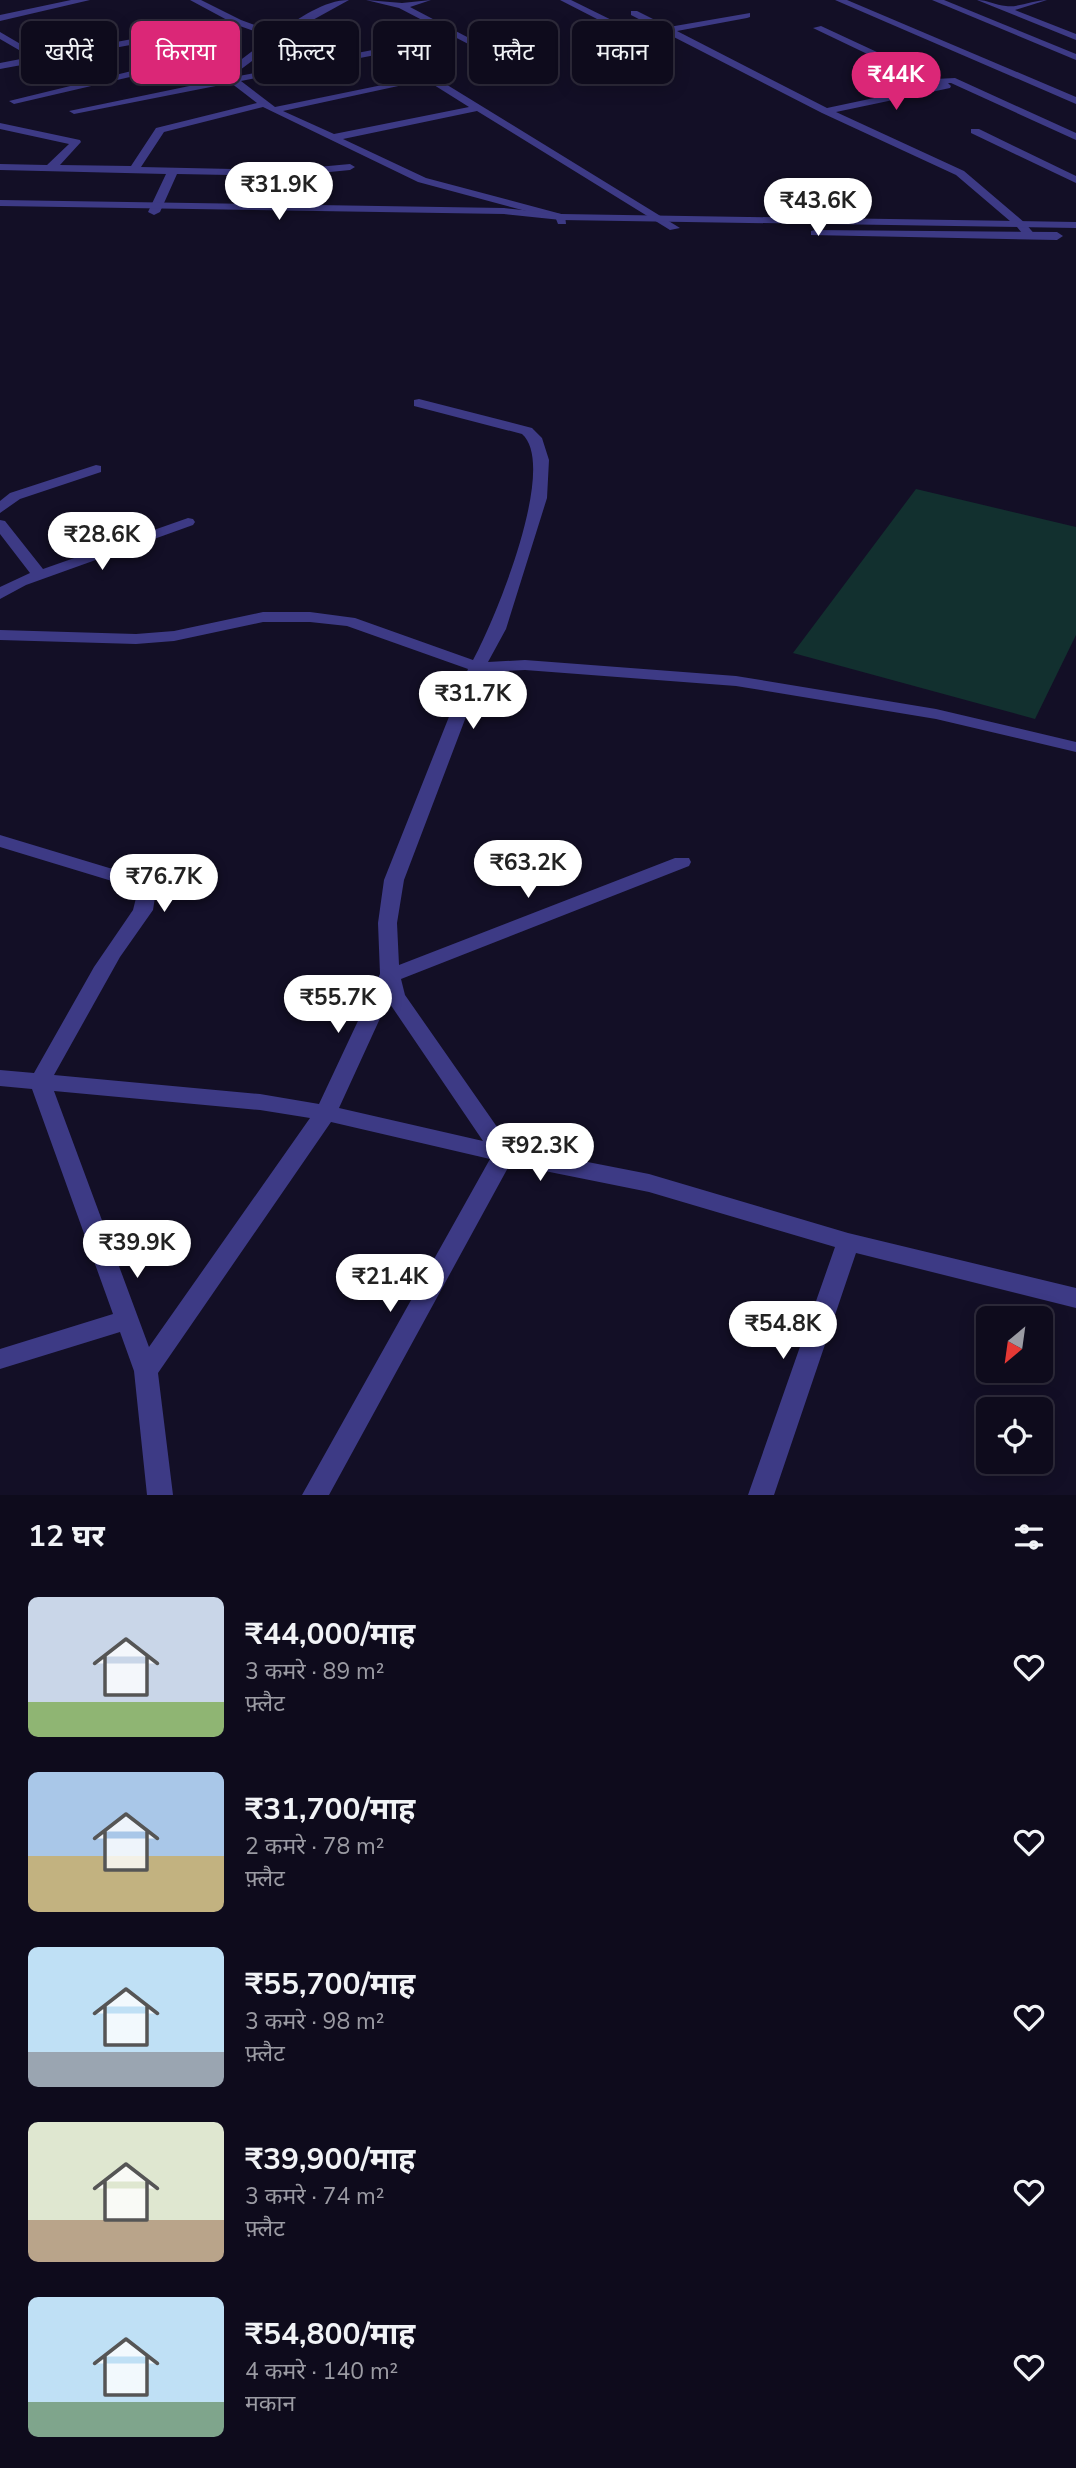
<!DOCTYPE html>
<html lang="hi">
<head>
<meta charset="utf-8">
<style>
  :root { --surface:#0e0b1c; --page:#171425; --text:#f1f3f6; --muted:#9b9ba3; --line:#2e2b3b; --accent:#db2777 }
  body { margin:0; font-family:"Nunito Sans","Noto Sans Devanagari",sans-serif; background:var(--page); color:var(--text); height:100vh; display:flex; flex-direction:column; font-size:26px; white-space:nowrap }
  * { box-sizing:border-box; margin:0 }
  p { font-size:23px; color:var(--muted) }
  .icon { flex:none; width:38px; height:38px; fill:none; stroke:currentColor; stroke-width:2; stroke-linecap:round; stroke-linejoin:round }
  .map { position:relative; height:1495px; overflow:hidden }
  .details { display:flex; flex-direction:column; background:var(--surface); flex:1 }
  .details>* { flex:none }
  .hud { position:absolute; left:21px; top:21px; width:700px; height:63px; display:flex; gap:14px }
  .needle { width:46px; rotate:209deg }
  .fabs { position:absolute; left:976px; top:1306px; display:grid; gap:14px }
  .fabs a { display:grid; place-items:center; width:77px; height:77px; border-radius:10px; background:var(--surface); box-shadow:0 4px 18px #0003,0 0 0 2px var(--line); font-size:35px }
  .price { position:absolute; translate:-50% -60px; padding:0 16px; border-radius:24px; background:#fff; color:#222; font-size:23px; line-height:46px; filter:drop-shadow(0 2px 4px #0008) }
  .price::after { content:''; position:absolute; left:50%; top:42px; width:21px; height:16px; margin-left:-10px; background:inherit; clip-path:polygon(0 0,100% 0,50% 100%) }
  .price.current { background:var(--accent); color:#fff }
  ul { padding:0; list-style:none }
  li { display:flex; align-items:center; gap:21px; height:175px; padding:0 28px }
  li span { display:grid; place-items:center; flex:none; width:196px; height:140px; border-radius:10px; color:#555 }
  li>.icon { margin-inline-start:auto }
  span .icon { width:84px; height:84px; fill:#fffc; stroke-width:1 }
  li b { font-size:30px }
  h2 { display:flex; justify-content:space-between; align-items:center; height:84px; padding:0 28px; font-size:30px }
  .tag { padding:0 24px; border-radius:10px; background:var(--surface); box-shadow:0 4px 18px #0003,0 0 0 2px var(--line); font-size:24px; line-height:63px }
  .tag.current { background:var(--accent); color:#fff }
  .map>svg:first-child { display:block }
  .green { fill:#12302f }
  .lines { fill:none; stroke-linecap:round; stroke-linejoin:round }
  .minor { fill:#3d3a85; fill-rule:evenodd }
  .tertiary { fill:#3d3a85; fill-rule:evenodd }
</style>
</head>
<body>
<div class="map">
<svg width="1076" height="1495" viewBox="0 0 1076 1495">
  <rect width="100%" height="100%" fill="#130f26"/>
  <!-- green -->
  <path class="green" d="M916,489L1076,527V635L1035,719L793,653Z"/>
  <g class="lines">
    <!-- minor -->
    <g class="minor">
      <path d="M71,0H90L0,21V15Z"/>
      <path d="M190,0H201L241,20L277,33C298,19 324,0 349,0L291,32L240,70L239,76L388,47L393,50L391,52L241,81L275,107L431,75L680,228L670,230L477,111L343,139L426,178L565,215L566,224H558L556,219L418,182L263,107L164,132L141,167L285,170L350,164L355,167L350,170L289,176L278,206L272,209L266,206L278,176L177,174L160,212L154,215L148,212L166,174L0,170V164L47,165L69,144L0,129V123L80,140L81,142L60,165L131,166L156,128L257,103L231,83L74,114L69,111L228,78L230,70L203,60L14,104L9,101L193,56L152,41L0,69V63L31,57L0,39V32L41,56L229,21ZM237,25L271,37L234,65L164,39ZM426,80L469,107L334,134L283,111Z"/>
      <path d="M366,0L402,3L431,0L410,7L509,59L501,61L399,8Z"/>
      <path d="M560,0H571L638,33L658,29L631,15V11H637L669,27L750,13V17L747,18L677,31L827,108L940,84H930L813,28L821,26L935,79L955,78L1076,133V140L951,83H948L951,86L950,88L836,112L964,171L1025,223L1037,237L1027,239L1017,227L956,175L822,113L666,33L634,38Z"/>
      <path d="M835,0H847L1076,97V104Z"/>
      <path d="M932,0H944L1076,54V60Z"/>
      <path d="M977,0C988,0 995,5 1006,6C1017,8 1034,0 1047,0L1015,10L1076,34V40Z"/>
      <path d="M971,129H979L1076,176V183L971,133Z"/>
      <path d="M419,399L532,428L542,438L549,460L547,498L506,629L488,662L525,660L736,676L936,709L1076,742V752L936,719L736,686L525,670L483,672L404,880L397,923L399,965L675,858H689L691,862L689,866L401,979L405,995L511,1147L649,1174L848,1233L1076,1288V1308L856,1253L774,1495H748L835,1247L649,1192L510,1164L329,1495H302L490,1159L331,1122L158,1373L173,1495H147L134,1371L120,1332L0,1369V1349L113,1314L32,1089L0,1086V1070L34,1073L94,967L133,910L137,894L125,885L0,847V835L139,877L156,891L153,910L120,957L54,1075L260,1094L319,1104L380,974L378,923L384,880L468,669L347,626L310,622H263L174,641L136,644L0,640V630L136,634L174,631L263,612H310L355,618L473,660C494,622 559,466 522,434L414,406V400ZM388,1001L483,1141L339,1108ZM54,1091L260,1110L310,1118L149,1347Z"/>
      <path d="M96,465L101,466V472L20,499L0,513V501L10,493Z"/>
      <path d="M188,518L193,519L195,522L193,525L26,585L0,599V587L30,573L0,534V520L5,521L43,569Z"/>
    </g>
    <!-- tertiary -->
    <g class="tertiary">
      <path d="M0,200L504,208L561,214L1076,222V228L561,220L504,214L0,206Z"/>
      <path d="M815,230L1057,232L1063,236L1057,240L811,235V231Z"/>
    </g>
  </g>
</svg>
<div class="fabs">
<a><svg class="needle" viewBox="-14 -14 28 28"><path d="M0-13l5 13h-10z" fill="#e53935"/><path d="M0 13l5-13h-10z" fill="#9b9ba3"/></svg></a>
<a><svg class="icon" aria-label="locate" viewBox="0 0 24 24"><circle cx="12" cy="12" r="6"/><path d="M12 2v4M12 18v4M2 12h4M18 12h4"/></svg></a>
</div>
<b class="price current" style="left:896px;top:112px">₹44K</b>
<b class="price" style="left:279px;top:222px">₹31.9K</b>
<b class="price" style="left:818px;top:238px">₹43.6K</b>
<b class="price" style="left:102px;top:572px">₹28.6K</b>
<b class="price" style="left:473px;top:731px">₹31.7K</b>
<b class="price" style="left:528px;top:900px">₹63.2K</b>
<b class="price" style="left:164px;top:914px">₹76.7K</b>
<b class="price" style="left:338px;top:1035px">₹55.7K</b>
<b class="price" style="left:540px;top:1183px">₹92.3K</b>
<b class="price" style="left:137px;top:1280px">₹39.9K</b>
<b class="price" style="left:390px;top:1314px">₹21.4K</b>
<b class="price" style="left:783px;top:1361px">₹54.8K</b>
<div class="hud">
<a class="tag">खरीदें</a>
<a class="tag current">किराया</a>
<a class="tag">फ़िल्टर</a>
<a class="tag">नया</a>
<a class="tag">फ़्लैट</a>
<a class="tag">मकान</a>
</div>
</div>
<section class="details">
<h2>12 घर<svg class="icon" aria-label="filters" viewBox="0 0 24 24"><path d="M4 7h16M4 17h16"/><circle cx="9" cy="7" r="2"/><circle cx="15" cy="17" r="2"/></svg></h2>
<ul>
<li><span style="background:linear-gradient(#c9d6e8 75%,#8fb573 0)"><svg class="icon" aria-label="home" viewBox="0 0 24 24"><path d="M3 11l9-7 9 7M6 9v11h12V9"/></svg></span><div><b>₹44,000/माह</b><p>3 कमरे · 89 m²</p><p>फ़्लैट</p></div><svg class="icon" aria-label="heart" viewBox="0 0 24 24"><path d="M12 20l-8-8c-3-5 5-10 8-4 3-6 11-1 8 4z"/></svg></li>
<li><span style="background:linear-gradient(#a9c7e8 60%,#c2b280 0)"><svg class="icon" aria-label="home" viewBox="0 0 24 24"><path d="M3 11l9-7 9 7M6 9v11h12V9"/></svg></span><div><b>₹31,700/माह</b><p>2 कमरे · 78 m²</p><p>फ़्लैट</p></div><svg class="icon" aria-label="heart" viewBox="0 0 24 24"><path d="M12 20l-8-8c-3-5 5-10 8-4 3-6 11-1 8 4z"/></svg></li>
<li><span style="background:linear-gradient(#bfe0f5 75%,#9aa5b1 0)"><svg class="icon" aria-label="home" viewBox="0 0 24 24"><path d="M3 11l9-7 9 7M6 9v11h12V9"/></svg></span><div><b>₹55,700/माह</b><p>3 कमरे · 98 m²</p><p>फ़्लैट</p></div><svg class="icon" aria-label="heart" viewBox="0 0 24 24"><path d="M12 20l-8-8c-3-5 5-10 8-4 3-6 11-1 8 4z"/></svg></li>
<li><span style="background:linear-gradient(#dfe7d0 70%,#b9a48a 0)"><svg class="icon" aria-label="home" viewBox="0 0 24 24"><path d="M3 11l9-7 9 7M6 9v11h12V9"/></svg></span><div><b>₹39,900/माह</b><p>3 कमरे · 74 m²</p><p>फ़्लैट</p></div><svg class="icon" aria-label="heart" viewBox="0 0 24 24"><path d="M12 20l-8-8c-3-5 5-10 8-4 3-6 11-1 8 4z"/></svg></li>
<li><span style="background:linear-gradient(#bfe0f5 75%,#7fa58c 0)"><svg class="icon" aria-label="home" viewBox="0 0 24 24"><path d="M3 11l9-7 9 7M6 9v11h12V9"/></svg></span><div><b>₹54,800/माह</b><p>4 कमरे · 140 m²</p><p>मकान</p></div><svg class="icon" aria-label="heart" viewBox="0 0 24 24"><path d="M12 20l-8-8c-3-5 5-10 8-4 3-6 11-1 8 4z"/></svg></li>
</ul>
</section>
</body>
</html>
